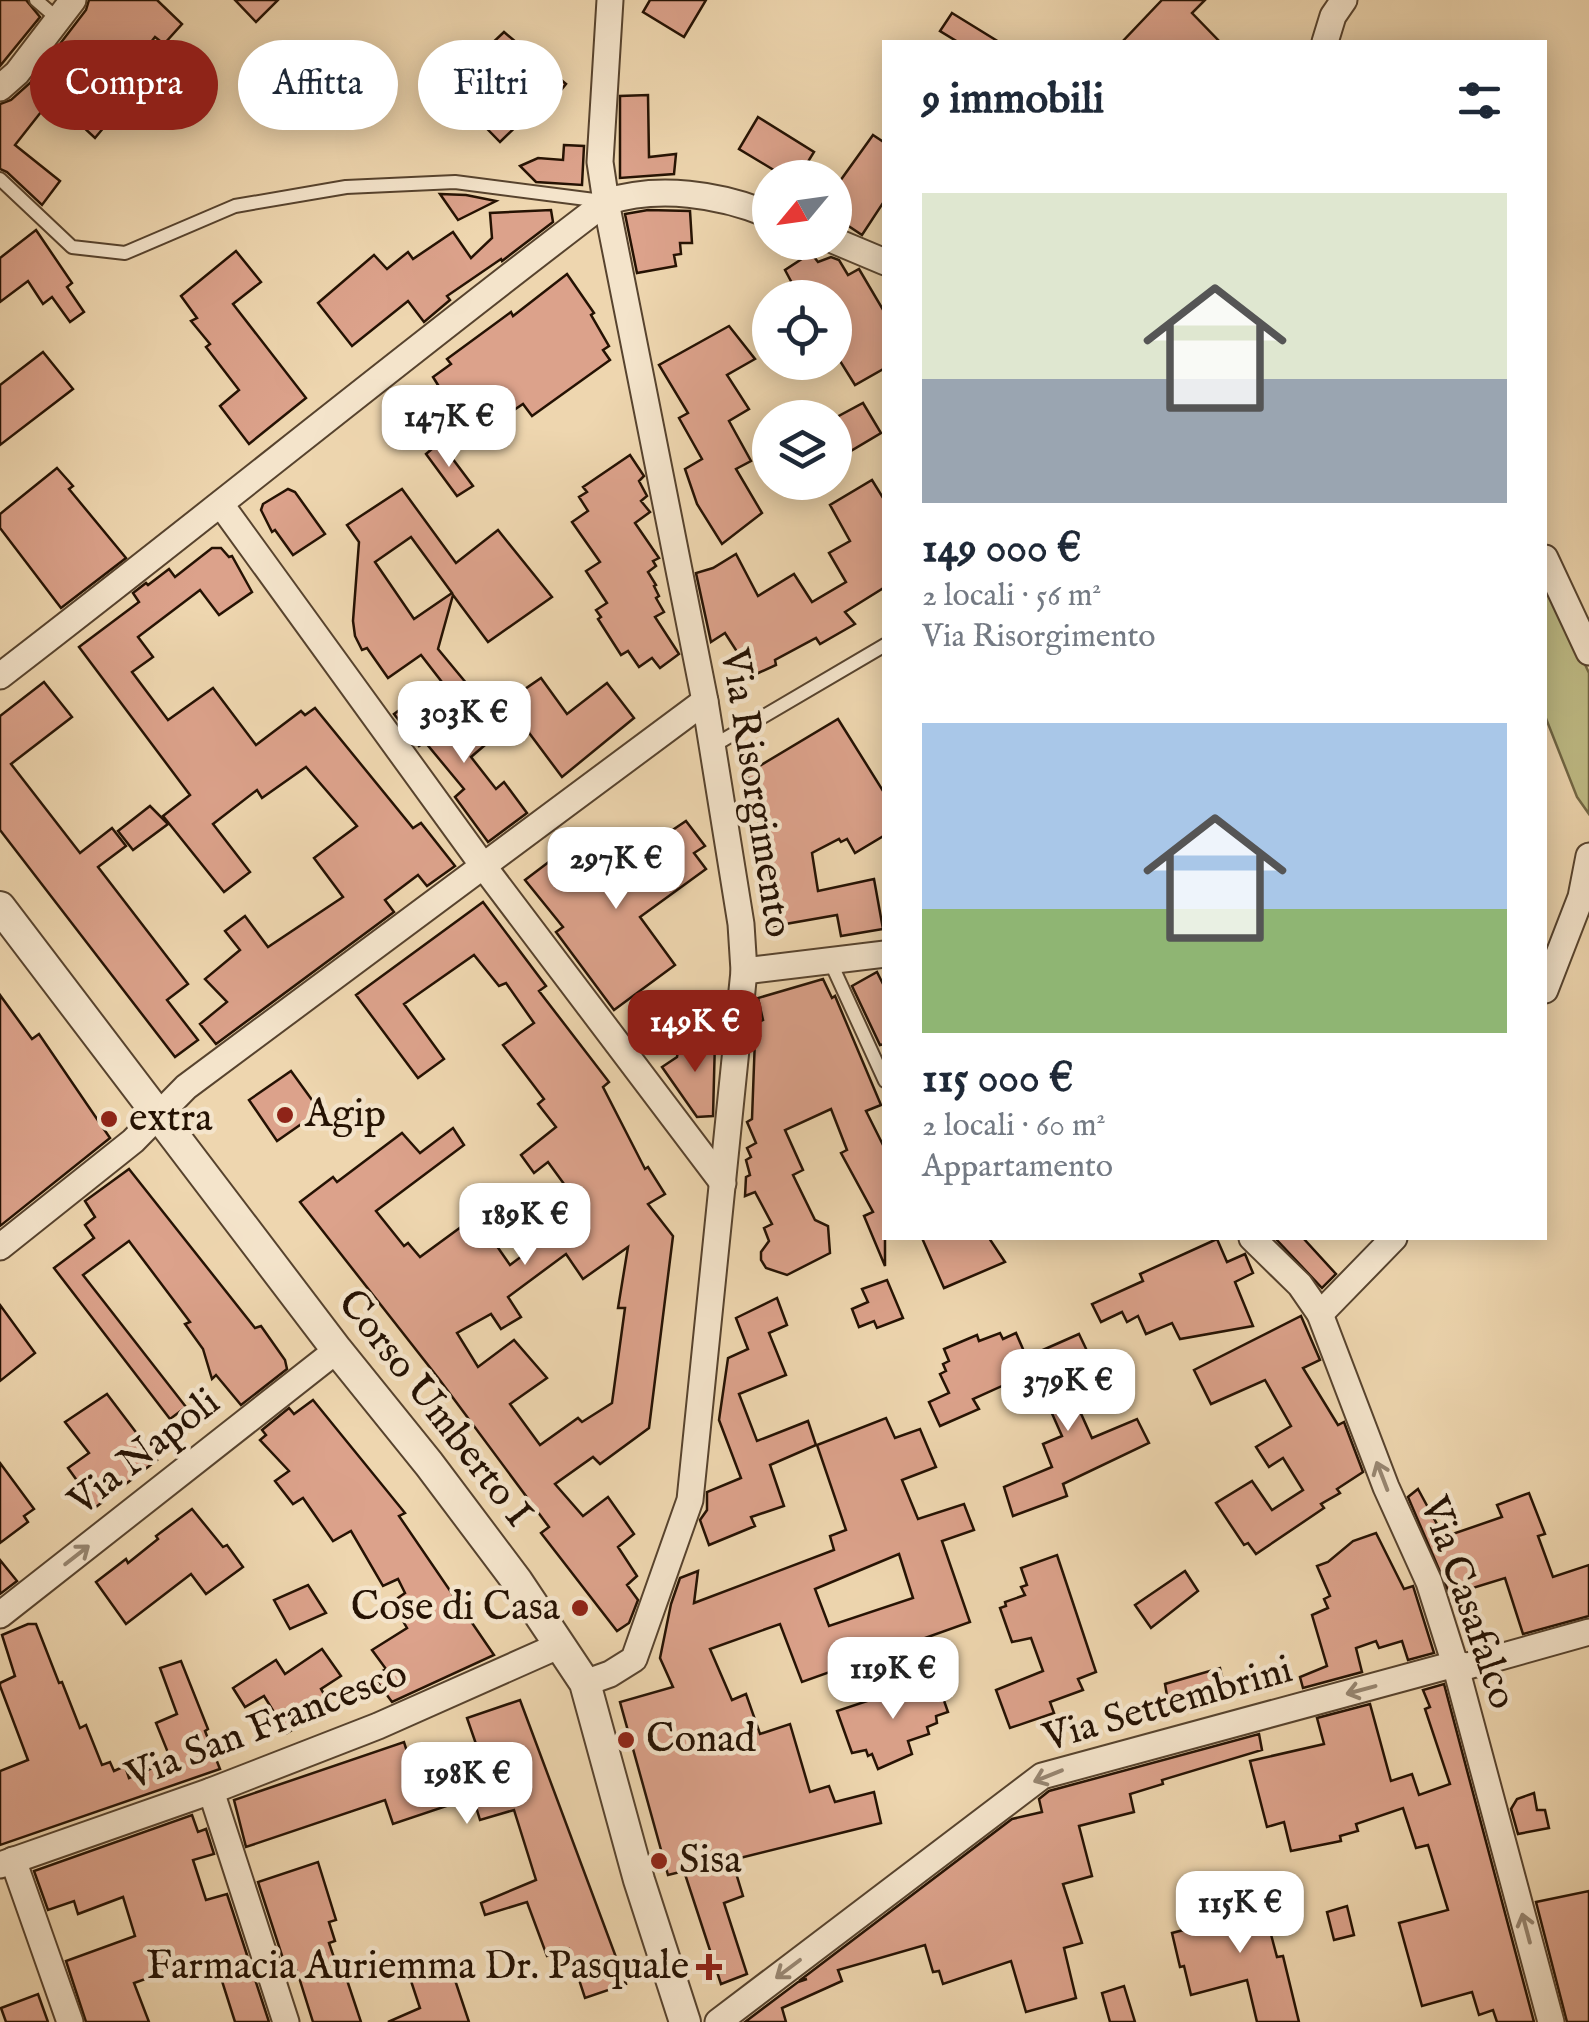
<!DOCTYPE html>
<html lang="it">
<head>
<meta charset="utf-8">
<style>
  :root { --surface:#fff; --page:#f6f6f7; --text:#1f2937; --muted:#747a83; --accent:#8f2418 }
  body { margin:0; font-family:"IM FELL English",serif; background:var(--page); color:var(--text); height:100vh; display:flex; flex-direction:column; font-size:38px; white-space:nowrap }
  * { box-sizing:border-box; margin:0 }
  p { font-size:32px; color:var(--muted) }
  .icon { flex:none; width:55px; height:55px; fill:none; stroke:currentColor; stroke-width:2; stroke-linecap:round; stroke-linejoin:round }
  .map { position:relative; flex:1; overflow:hidden }
  .drawer { position:absolute; left:882px; top:40px; width:665px; height:1200px; display:flex; flex-direction:column; background:var(--surface); border-radius:0px; box-shadow:0 5px 25px #0003 }
  .drawer>* { flex:none }
  .hud { position:absolute; left:30px; top:40px; width:702px; height:90px; display:flex; gap:20px }
  .needle { width:65px; rotate:241deg }
  .tools { position:absolute; left:752px; top:160px; display:grid; gap:20px }
  .tools a { display:grid; place-items:center; width:100px; height:100px; border-radius:50%; background:var(--surface); box-shadow:0 5px 25px #0003; font-size:50px }
  .price { position:absolute; translate:-50% -85px; padding:0 22px; border-radius:20px; background:#fff; color:#222; font-size:32px; line-height:65px; filter:drop-shadow(0 2px 5px #0008) }
  .price::after { content:''; position:absolute; left:50%; top:60px; width:30px; height:22px; margin-left:-15px; background:inherit; clip-path:polygon(0 0,100% 0,50% 100%) }
  .price.active { background:var(--accent); color:#fff }
  ul { padding:0; list-style:none }
  li { display:grid; align-content:center; gap:20px; height:530px; padding:0 40px }
  li span { display:grid; place-items:center; height:310px; border-radius:0px; color:#555 }
  li>.icon { margin-inline-start:auto }
  span .icon { width:180px; height:180px; fill:#fffc; stroke-width:1 }
  li b { font-size:42px }
  h2 { display:flex; justify-content:space-between; align-items:center; height:120px; padding:0 40px; font-size:42px }
  .tag { padding:0 35px; border-radius:45px; background:var(--surface); box-shadow:0 5px 25px #0003; font-size:35px; line-height:90px }
  .tag.active { background:var(--accent); color:#fff }
  .map>svg:first-child { display:block }
  .green { fill:#bfbc86; stroke:#726744; stroke-width:2.5 }
  .building { fill:#dca28b; stroke:#251203; stroke-width:2.5; fill-rule:evenodd }
  .lines { fill:none; stroke-linecap:round; stroke-linejoin:round }
  .service-casing { stroke:#57432e; stroke-width:16 }
  .minor-casing { stroke:#57432e; stroke-width:29 }
  .tertiary-casing { stroke:#57432e; stroke-width:34 }
  .service { stroke:#f4e4cb; stroke-width:12 }
  .minor { stroke:#f4e4cb; stroke-width:25 }
  .tertiary { stroke:#f4e4cb; stroke-width:30 }
  .oneway { stroke:#978671 }
  .poi-dot { fill:#8f2418; stroke:#f4e4cb; stroke-width:4 }
  .labels { text-anchor:middle; dominant-baseline:central; stroke-width:9; stroke-linejoin:round; paint-order:stroke }
  .street-label { font-size:40px; fill:#251203; stroke:#f4e4cb }
  .poi-label { font-size:40px; fill:#251203; stroke:#f4e4cb; text-anchor:start }
</style>
</head>
<body>
<div class="map">
<svg width="1589" height="2022" viewBox="0 0 1589 2022">
  <rect width="100%" height="100%" fill="#eed6af"/>
  <filter id="stains"><feTurbulence type="fractalNoise" baseFrequency=".002" numOctaves="4"/><feColorMatrix values="0 0 0 0 .2 0 0 0 0 .09 0 0 0 0 .02 0 0 0 .5 -.17"/></filter>
  <radialGradient id="worn" r=".72"><stop offset=".6" stop-color="#630" stop-opacity="0"/><stop offset="1" stop-color="#630" stop-opacity=".3"/></radialGradient>
  <!-- green -->
  <path class="green" d="M1545,579L1589,673V814L1577,797L1545,716Z"/>
  <!-- building -->
  <g class="building">
    <path d="M0,0H26L40,17L0,66Z"/>
    <path d="M89,0H157L182,24L164,44L155,37L120,81L112,76L90,104L110,120L95,138L52,98L15,145L60,181L42,205L7,172L0,169V104L11,100L30,83L86,10Z"/>
    <path d="M235,0H278L256,22Z"/>
    <path d="M650,0H706L684,37L643,12Z"/>
    <path d="M1162,0H1205L1192,13L1220,42H1122Z"/>
    <path d="M952,13L999,42H958L940,31Z"/>
    <path d="M504,32L566,84L541,115L534,109L500,142L459,100L482,79L469,65Z"/>
    <path d="M648,95L649,157L676,154L674,174L620,178V96Z"/>
    <path d="M758,117L814,152L798,178H787L739,149Z"/>
    <path d="M873,135L885,143V200L862,235L835,217V188Z"/>
    <path d="M564,145L584,146L582,185L536,182L520,166L538,158L563,160Z"/>
    <path d="M440,194L466,195L496,201L458,220Z"/>
    <path d="M551,210L553,222L502,261L501,259L447,296L450,300L424,322L408,301L352,346L318,303L374,255L387,269L408,252L413,259L453,232L471,258L492,238L490,213Z"/>
    <path d="M648,210L690,211L692,243H680L681,254L674,255L676,266L637,273L625,214Z"/>
    <path d="M36,230L72,283L67,287L84,312L70,322L52,297L43,304L28,281L0,302V258Z"/>
    <path d="M236,251L261,282L233,304L306,398L249,444L220,406L239,390L206,347L210,344L191,321L197,318L181,296Z"/>
    <path d="M811,253L818,262L831,257L839,260L848,275L859,269L885,313V368L855,385L835,353V298H800L785,270Z"/>
    <path d="M567,274L594,313L591,315L609,346L603,350L610,360L532,416L523,404L467,441L429,391L438,385L433,377L451,364L447,359L511,312L513,316Z"/>
    <path d="M729,326L755,359L727,375L749,409L729,421L751,461L736,469L762,513L722,544L697,504L685,469L702,459L679,418L688,413L659,365Z"/>
    <path d="M43,352L73,389L0,445V385Z"/>
    <path d="M863,403L881,433L849,452L846,448L835,454V418Z"/>
    <path d="M440,442L473,486L457,496L426,454Z"/>
    <path d="M630,455L644,476L639,481L647,496L641,501L650,512L635,523L659,558L653,561L656,566L648,572L656,585L654,586L659,596L656,598L664,612L655,617L679,654L660,668L652,658L639,667L628,651L621,655L598,619L601,617L596,610L607,603L586,571L600,562L572,522L588,511L579,497L587,492L583,487Z"/>
    <path d="M57,468L73,486L69,489L126,558L61,608L0,528V514Z"/>
    <path d="M872,480L885,501V587L845,612L855,624L820,644L816,638L775,660L776,665L756,674L754,670L750,672L725,633L711,642L696,573L713,568L736,554L758,596L794,574L812,602L846,582L829,553L850,541L830,505Z"/>
    <path d="M288,489L295,492L325,534L293,555L275,530L272,532L261,510L263,504Z"/>
    <path d="M402,489L456,563L498,530L552,597L488,642L453,595L438,649L467,684L452,695L421,655L388,678L367,648L362,650L355,636L353,621L359,542L347,525ZM411,537L452,593L414,619L375,562Z"/>
    <path d="M212,548H221L229,557L232,556L252,592L219,615L200,590L138,637L153,657L132,672L168,720L213,688L256,745L301,711L305,715L315,708L413,828L421,823L455,866L427,886L418,875L385,900L394,912L216,1044L200,1024L227,1002L205,979L240,950L225,931L245,916L268,947L343,897L314,858L357,826L306,767L262,798L257,790L213,824L250,872L224,892L163,816L190,795L79,647L139,602L133,593L146,583L148,585L169,569L175,577Z"/>
    <path d="M541,678L567,714L607,683L634,718L562,777L506,702Z"/>
    <path d="M44,682L72,717L11,764L80,853L112,828L126,846L98,867L188,984L167,1000L198,1040L175,1057L0,830V716Z"/>
    <path d="M448,698L485,745L471,757L496,789L504,782L527,813L488,842L455,797L464,789L425,742L419,746L394,714L409,703L420,717Z"/>
    <path d="M838,719L885,794V835L855,853L847,839L841,842L839,839L812,853L818,891L874,879L883,929L841,936L837,915L774,926L753,785L746,774Z"/>
    <path d="M150,806L168,824L133,850L118,831Z"/>
    <path d="M686,821L705,846L694,853L706,869L640,917L675,965L614,1010L556,932L563,927L525,880L558,855L553,848L573,832L590,852L582,859L608,892L671,844L665,835Z"/>
    <path d="M483,902L546,986L539,991L609,1082L603,1087L645,1169L648,1167L665,1194L648,1204L673,1236L649,1428L600,1464L593,1457L555,1484L583,1516L608,1497L634,1534L618,1547L637,1576L627,1585L638,1600L629,1623L617,1631L541,1533L549,1527L439,1379L300,1202L333,1177L337,1182L402,1133L420,1153L453,1128L464,1145L376,1211L404,1246L408,1243L420,1257L476,1216L510,1265L583,1210L548,1162L534,1173L521,1155L556,1127L538,1104L544,1099L503,1045L534,1023L506,983L499,986L474,955L404,1004L444,1059L418,1078L356,995ZM628,1247L618,1308H625L612,1403L582,1422L578,1418L540,1445L510,1404L547,1378L514,1340L478,1367L457,1333L491,1314L501,1329L521,1317L508,1297L566,1254L583,1279Z"/>
    <path d="M877,972L885,988V1044L880,1045L852,986Z"/>
    <path d="M823,979L832,998L835,996L881,1105L866,1111L885,1149V1266L864,1216L873,1212L841,1153L847,1150L831,1109L785,1130L803,1170L793,1175L815,1220L828,1226L830,1253L787,1275L766,1268L761,1260V1252L769,1241L764,1228L772,1224L755,1192L745,1196L746,1177L750,1175L746,1160L751,1157L747,1148L756,1143L747,1122L752,1119L755,1038L760,1036L758,1022L763,1020L758,998Z"/>
    <path d="M0,995L32,1039L39,1034L110,1138L0,1226Z"/>
    <path d="M688,1040H715L713,1116L697,1117L662,1067L677,1057L679,1046L688,1045Z"/>
    <path d="M291,1071L320,1111L277,1141L249,1100Z"/>
    <path d="M129,1169L255,1328L261,1326L285,1360L287,1369L241,1405L216,1375L212,1379L203,1349L185,1324L190,1322L129,1241L83,1275L186,1407L170,1419L54,1268L94,1238L85,1225L95,1217L85,1201Z"/>
    <path d="M922,1238H989L1005,1262L944,1288Z"/>
    <path d="M1275,1238H1303L1336,1274L1322,1288Z"/>
    <path d="M1217,1239L1227,1262L1245,1254L1253,1273L1235,1282L1253,1326L1180,1339L1172,1323L1146,1334L1138,1316L1127,1322L1122,1312L1101,1322L1092,1304L1143,1281L1140,1274Z"/>
    <path d="M887,1280L903,1318L877,1328L874,1321L859,1327L852,1309L868,1302L862,1289Z"/>
    <path d="M777,1298L787,1325L769,1333L786,1375L739,1394L757,1441L808,1421L816,1445L770,1465L784,1506L751,1517L755,1526L709,1545L700,1520L707,1510V1492L741,1478L719,1420L728,1358L748,1349L736,1318Z"/>
    <path d="M0,1305L35,1353L0,1381Z"/>
    <path d="M1301,1316L1320,1360L1303,1368L1338,1425L1344,1422L1363,1472L1337,1489L1340,1493L1321,1504L1324,1508L1256,1554L1248,1543L1244,1545L1216,1503L1252,1481L1272,1510L1303,1490L1283,1458L1269,1467L1256,1447L1291,1426L1265,1380L1211,1404L1194,1370Z"/>
    <path d="M1000,1333L1003,1339L1016,1333L1033,1372L973,1399L979,1409L940,1426L929,1402L949,1393L940,1374L946,1371L943,1364L949,1361L944,1349L977,1335L979,1341Z"/>
    <path d="M1079,1334L1089,1355L1060,1367L1092,1438L1137,1419L1149,1443L1063,1484L1067,1496L1013,1516L1004,1487L1052,1467L1043,1444L1062,1436L1027,1357Z"/>
    <path d="M107,1394L157,1460L96,1507L68,1468L89,1453L65,1422Z"/>
    <path d="M313,1400L405,1513L399,1516L494,1655L392,1702L373,1676L386,1669L372,1650L407,1628L392,1602L405,1593L398,1579L383,1586L351,1531L333,1541L303,1498L293,1504L275,1481L289,1471L260,1440L266,1435L262,1430L289,1408L294,1414Z"/>
    <path d="M886,1418L895,1438L920,1429L936,1467L902,1480L918,1519L964,1504L974,1530L942,1541L970,1622L802,1682L780,1624L710,1649L732,1700L746,1694L760,1734L790,1724L810,1792L829,1786L835,1802L874,1792L881,1823L732,1860L743,1896L724,1903L747,1974L721,1984L684,1871L668,1875L620,1702L673,1687L660,1658L671,1604L680,1578L698,1571L694,1603L834,1550L830,1536L846,1530L817,1445ZM899,1554L913,1598L829,1626L815,1589Z"/>
    <path d="M0,1463L34,1509L24,1516L28,1522L0,1543Z"/>
    <path d="M1418,1489L1444,1537L1502,1517L1497,1505L1529,1493L1545,1534L1538,1536L1553,1577L1589,1565V1616L1523,1634L1505,1578L1450,1595L1408,1497Z"/>
    <path d="M192,1509L223,1547L227,1545L243,1567L206,1594L191,1574L126,1624L96,1582L126,1559L128,1563L158,1539L156,1536Z"/>
    <path d="M1376,1533L1404,1589L1413,1586L1434,1653L1408,1660L1402,1641L1379,1648L1376,1641L1356,1648L1362,1672L1303,1688L1300,1677L1327,1666L1312,1615L1328,1608L1324,1599L1330,1596L1317,1566L1328,1562L1353,1541Z"/>
    <path d="M1057,1555L1096,1672L1078,1679L1083,1690L1050,1702L1054,1713L1010,1728L996,1690L1043,1671L1031,1638L1012,1642L1000,1608L1006,1606L1005,1602L1025,1595L1021,1587L1027,1585L1021,1568Z"/>
    <path d="M0,1560L17,1581L0,1594Z"/>
    <path d="M1185,1571L1198,1591L1151,1628L1135,1605Z"/>
    <path d="M308,1585L326,1613L290,1629L274,1600Z"/>
    <path d="M28,1624H36L59,1683L62,1682L80,1728L86,1725L102,1765L110,1762L114,1771L125,1766L129,1778L171,1760L156,1723L177,1714L160,1668L181,1661L208,1729L205,1731L220,1769L0,1845V1771L28,1760L0,1686V1683L15,1676L2,1635Z"/>
    <path d="M322,1649L341,1676L321,1689L328,1701L321,1706L323,1711L287,1733L264,1696L245,1707L233,1688L276,1660L285,1674Z"/>
    <path d="M1220,1668L1227,1698L1170,1713L1165,1684Z"/>
    <path d="M936,1678L948,1712L936,1716L937,1723L927,1727L929,1734L908,1741L912,1754L878,1769L872,1754L868,1756L866,1750L852,1753L837,1711Z"/>
    <path d="M1444,1684L1534,2022H1497L1493,2010L1479,2015L1472,1992L1422,2006L1399,1923L1448,1910L1428,1845L1416,1848L1403,1808L1356,1824L1358,1831L1340,1836L1341,1841L1291,1851L1284,1822L1267,1827L1250,1761L1324,1744L1317,1718L1370,1704L1391,1781L1412,1774L1419,1795L1450,1784L1425,1709L1430,1707L1423,1690Z"/>
    <path d="M520,1700L626,1984L585,1998L569,1949L547,1956L527,1902L485,1915L481,1903L536,1880L514,1810L480,1820L473,1797L393,1824L385,1800L246,1847L234,1800L404,1742L420,1792L484,1767L467,1718Z"/>
    <path d="M1259,1734L1262,1750L1162,1780L1163,1784L1130,1794L1134,1812L1079,1826L1092,1876L1063,1884L1082,1943L1064,1948L1076,1998L1026,2012L1011,1961L943,1984L939,1971L933,1972L925,1945L838,1970L842,1981L782,2008L786,2022H745L798,1982L807,1979L799,1981L1012,1819L1042,1812L1039,1799L1049,1791Z"/>
    <path d="M1534,1793L1537,1810H1545L1549,1828L1518,1834L1511,1809L1517,1799Z"/>
    <path d="M192,1815L198,1832L206,1829L214,1854L193,1860L206,1900L227,1894L269,2022H235L216,1962L196,1969L193,1962L134,1983L149,2022H86L66,1961L135,1936L123,1897L78,1914L74,1901L48,1910L34,1871Z"/>
    <path d="M318,1862L336,1920L329,1922L335,1941L329,1943L341,1978L346,1977L361,2022H313L297,1971L288,1974L258,1882Z"/>
    <path d="M1265,1884L1273,1923L1269,1927L1277,1957L1283,1956L1299,2022H1257L1247,1980L1191,1995L1184,1966L1180,1967L1172,1933L1230,1918L1225,1894Z"/>
    <path d="M1589,1891V2022H1567L1536,1902Z"/>
    <path d="M1347,1906L1354,1935L1334,1940L1327,1912Z"/>
    <path d="M451,1968L469,2022H388L420,2008L411,1981Z"/>
    <path d="M1124,1986L1135,2022H1110L1102,1993Z"/>
    <path d="M38,1994L48,2022H6L1,2008Z"/>
  </g>
  <g class="lines">
    <defs>
      <g id="service">
        <path d="M36,0L58,19"/>
        <path d="M0,179L72,247L125,253L235,206L346,187L455,182L602,201"/>
        <path d="M713,746L885,645"/>
        <path d="M830,961L885,1081"/>
      </g>
      <g id="minor">
        <path d="M1325,42L1333,16L1344,0"/>
        <path d="M0,88L17,73L73,0"/>
        <path d="M835,241L885,262"/>
        <path d="M222,506L484,867L723,1183"/>
        <path d="M1545,558L1589,652"/>
        <path d="M0,676C203,520 402,357 606,202C658,185 720,194 770,215"/>
        <path d="M744,971L885,954"/>
        <path d="M1545,990L1581,897L1589,856"/>
        <path d="M1252,1238L1300,1285L1320,1314L1386,1487L1429,1582L1455,1664L1551,2022"/>
        <path d="M0,1247L133,1141L186,1087L705,701"/>
        <path d="M1320,1314L1394,1238"/>
        <path d="M0,1615L337,1350"/>
        <path d="M585,1683L610,1674L634,1659L690,1500L744,971L741,924L705,701L606,202L600,162L610,0"/>
        <path d="M211,1791L286,2022"/>
        <path d="M13,1860L70,2022"/>
        <path d="M0,1865L211,1791L378,1726L558,1646"/>
        <path d="M718,2022L1042,1776L1455,1664L1468,1666L1589,1632"/>
      </g>
      <path id="tertiary" d="M0,907L337,1350L429,1464L517,1581L585,1683L639,1880L685,2022"/>
    </defs>
    <!-- service casing -->
    <use href="#service" class="service-casing"/>
    <!-- minor casing -->
    <use href="#minor" class="minor-casing"/>
    <!-- tertiary casing -->
    <use href="#tertiary" class="tertiary-casing"/>
    <!-- service -->
    <use href="#service" class="service"/>
    <!-- minor -->
    <use href="#minor" class="minor"/>
    <!-- tertiary -->
    <use href="#tertiary" class="tertiary"/>
  </g>
  <!-- one-way arrows -->
  <defs><path id="oneway-shaft" d="M-6 0H5M1.5-3L5.5 0L1.5 3" fill="none" stroke-width="1.6" stroke-linecap="round" stroke-linejoin="round" transform="scale(2.5)"/></defs>
  <g class="oneway">
    <use href="#oneway-shaft" transform="translate(1382 1476) rotate(-111)"/>
    <use href="#oneway-shaft" transform="translate(77 1555) rotate(-38)"/>
    <use href="#oneway-shaft" transform="translate(1361 1690) rotate(165)"/>
    <use href="#oneway-shaft" transform="translate(1048 1776) rotate(158)"/>
    <use href="#oneway-shaft" transform="translate(1526 1928) rotate(-105)"/>
    <use href="#oneway-shaft" transform="translate(788 1969) rotate(143)"/>
  </g>
  <!-- markers -->
  <g class="poi-dot">
    <circle cx="285" cy="1115" r="10"/>
    <circle cx="109" cy="1119" r="10"/>
    <circle cx="580" cy="1608" r="10"/>
    <circle cx="626" cy="1740" r="10"/>
    <circle cx="659" cy="1861" r="10"/>
    <path d="M704 1952h10v10h10v10h-10v10h-10v-10h-10v-10h10z"/>
  </g>
  <g class="labels">
    <!-- street labels -->
    <g class="street-label">
      <text transform="translate(755 793) rotate(81)">Via Risorgimento</text>
      <text transform="translate(434 1409) rotate(52)">Corso Umberto I</text>
      <text transform="translate(145 1453) rotate(-38)">Via Napoli</text>
      <text transform="translate(1467 1603) rotate(71)">Via Casafalco</text>
      <text transform="translate(1168 1705) rotate(-16)">Via Settembrini</text>
      <text transform="translate(267 1726) rotate(-21)">Via San Francesco</text>
    </g>
    <!-- poi labels -->
    <g class="poi-label">
      <text x="305" y="1115">Agip</text>
      <text x="129" y="1119">extra</text>
      <text x="560" y="1608" text-anchor="end">Cose di Casa</text>
      <text x="646" y="1740">Conad</text>
      <text x="679" y="1861">Sisa</text>
      <text x="689" y="1967" text-anchor="end">Farmacia Auriemma Dr. Pasquale</text>
    </g>
  </g>
  <rect width="100%" height="100%" filter="url(#stains)"/>
  <rect width="100%" height="100%" fill="url(#worn)"/>
</svg>
<div class="tools">
<a><svg class="needle" viewBox="-14 -14 28 28"><path d="M0-13l5 13h-10z" fill="#e53935"/><path d="M0 13l5-13h-10z" fill="#747a83"/></svg></a>
<a><svg class="icon" aria-label="locate" viewBox="0 0 24 24"><circle cx="12" cy="12" r="6"/><path d="M12 2v4M12 18v4M2 12h4M18 12h4"/></svg></a>
<a><svg class="icon" aria-label="layers" viewBox="0 0 24 24"><path d="M12 4l9 5-9 5-9-5zM3 14l9 5 9-5"/></svg></a>
</div>
<b class="price" style="left:449px;top:470px">147K €</b>
<b class="price" style="left:464px;top:766px">303K €</b>
<b class="price" style="left:616px;top:912px">297K €</b>
<b class="price active" style="left:695px;top:1075px">149K €</b>
<b class="price" style="left:525px;top:1268px">189K €</b>
<b class="price" style="left:1068px;top:1434px">379K €</b>
<b class="price" style="left:893px;top:1722px">119K €</b>
<b class="price" style="left:467px;top:1827px">198K €</b>
<b class="price" style="left:1240px;top:1956px">115K €</b>
<div class="hud">
<a class="tag active">Compra</a>
<a class="tag">Affitta</a>
<a class="tag">Filtri</a>
</div>
<section class="drawer">
<h2>9 immobili<svg class="icon" aria-label="filters" viewBox="0 0 24 24"><path d="M4 7h16M4 17h16"/><circle cx="9" cy="7" r="2"/><circle cx="15" cy="17" r="2"/></svg></h2>
<ul>
<li><span style="background:linear-gradient(#dfe7d0 60%,#9aa5b1 0)"><svg class="icon" aria-label="home" viewBox="0 0 24 24"><path d="M3 11l9-7 9 7M6 9v11h12V9"/></svg></span><div><b>149 000 €</b><p>2 locali · 56 m²</p><p>Via Risorgimento</p></div></li>
<li><span style="background:linear-gradient(#a9c7e8 60%,#8fb573 0)"><svg class="icon" aria-label="home" viewBox="0 0 24 24"><path d="M3 11l9-7 9 7M6 9v11h12V9"/></svg></span><div><b>115 000 €</b><p>2 locali · 60 m²</p><p>Appartamento</p></div></li>
</ul>
</section>
</div>
</body>
</html>
